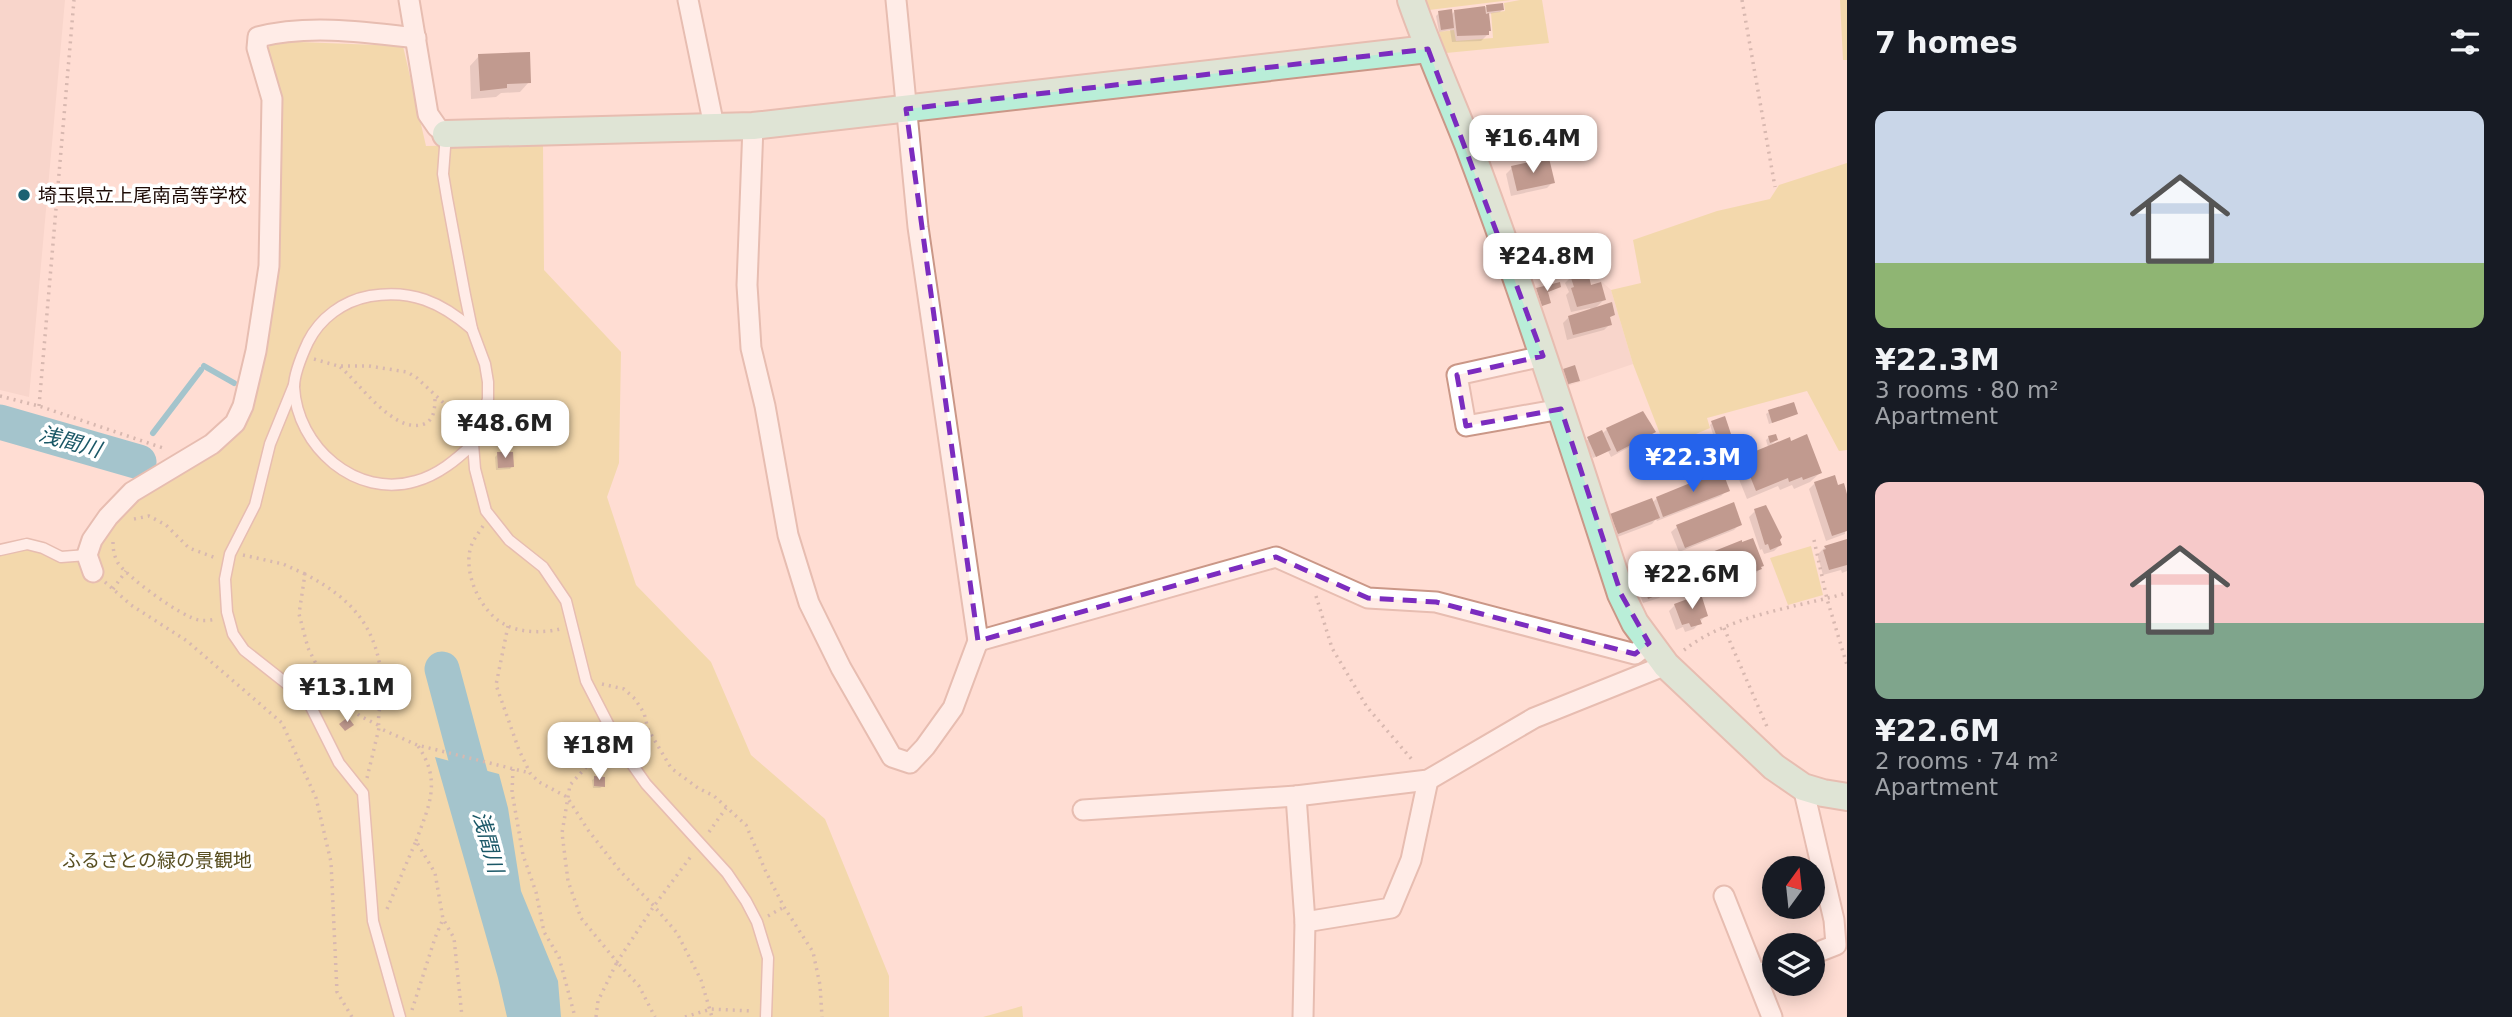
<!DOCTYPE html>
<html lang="en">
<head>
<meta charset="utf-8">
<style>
  :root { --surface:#171b24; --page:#242831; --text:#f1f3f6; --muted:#9ea1a6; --accent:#2563eb }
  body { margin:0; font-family:"DejaVu Sans","Noto Sans JP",sans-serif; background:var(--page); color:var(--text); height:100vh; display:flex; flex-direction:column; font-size:26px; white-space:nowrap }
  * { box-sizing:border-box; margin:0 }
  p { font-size:23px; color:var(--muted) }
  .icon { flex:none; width:38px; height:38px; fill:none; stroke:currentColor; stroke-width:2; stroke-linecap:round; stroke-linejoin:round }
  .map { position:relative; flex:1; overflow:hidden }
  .panel { display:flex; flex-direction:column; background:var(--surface); width:665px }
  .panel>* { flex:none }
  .needle { width:46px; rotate:15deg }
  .controls { position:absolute; left:1762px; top:856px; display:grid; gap:14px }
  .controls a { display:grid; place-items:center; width:63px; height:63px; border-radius:50%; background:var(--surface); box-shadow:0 4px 18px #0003; font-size:35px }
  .price { position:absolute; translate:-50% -60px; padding:0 16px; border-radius:14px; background:#fff; color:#222; font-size:23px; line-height:46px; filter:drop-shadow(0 2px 4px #0008) }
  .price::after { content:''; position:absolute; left:50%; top:42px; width:21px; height:16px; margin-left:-10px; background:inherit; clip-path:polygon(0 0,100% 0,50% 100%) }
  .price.current { background:var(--accent); color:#fff }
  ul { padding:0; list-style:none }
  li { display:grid; align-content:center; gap:14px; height:371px; padding:0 28px }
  li span { display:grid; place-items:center; height:217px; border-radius:14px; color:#555 }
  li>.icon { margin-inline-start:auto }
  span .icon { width:126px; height:126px; fill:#fffc; stroke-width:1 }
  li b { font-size:30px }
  h2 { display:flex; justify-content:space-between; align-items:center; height:84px; padding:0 28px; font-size:30px }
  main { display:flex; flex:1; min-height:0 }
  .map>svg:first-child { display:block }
  .built { fill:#f0ccc0 }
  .green { fill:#e5d37d }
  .water { fill:#36a7c3 }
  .shadow { fill:#0003 }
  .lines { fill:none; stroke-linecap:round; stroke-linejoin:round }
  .stream { stroke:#36a7c3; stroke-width:6 }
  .river { stroke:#36a7c3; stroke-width:35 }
  .building { fill:#774a3c }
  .lane-casing { stroke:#ca9787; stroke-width:13 }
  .street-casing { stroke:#ca9787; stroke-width:23 }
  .secondary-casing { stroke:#ca9787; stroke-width:30 }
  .path { stroke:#a98d85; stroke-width:3.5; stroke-dasharray:2 5; stroke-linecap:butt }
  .lane { stroke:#fff; stroke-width:10 }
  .street { stroke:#fff; stroke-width:19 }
  .secondary { stroke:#b9eed8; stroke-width:26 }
  .marked { fill:none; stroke:#7b2cbf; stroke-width:5; stroke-dasharray:14 9; stroke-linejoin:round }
  .poi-dot { fill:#1b6172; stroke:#fff; stroke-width:2.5 }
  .labels { text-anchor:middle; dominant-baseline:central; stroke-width:7; stroke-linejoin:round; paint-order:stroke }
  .poi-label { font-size:19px; fill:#1d0b06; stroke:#fff; text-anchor:start }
  .park-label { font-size:19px; fill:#584f22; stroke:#fff }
  .water-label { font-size:21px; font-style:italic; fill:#1b5867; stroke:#fff }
</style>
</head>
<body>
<main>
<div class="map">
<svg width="1847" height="1017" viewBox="0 0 1847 1017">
  <rect width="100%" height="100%" fill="#ffddd3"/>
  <!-- built -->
  <g class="built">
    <path d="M0,0H65L29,397L0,390Z"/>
    <path d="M1583,265L1611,290L1633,364L1568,386L1535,287Z"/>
  </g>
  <!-- green -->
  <g class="green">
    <path d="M1426,0H1511L1429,10Z"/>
    <path d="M1520,0H1542L1549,43L1446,53L1439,32L1454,30L1456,41L1493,38L1491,13L1505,11L1504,3Z"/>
    <path d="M1840,0H1847V60H1843Z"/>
    <path d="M273,41L403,46L426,146L543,144L544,270L621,352L619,463L607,497L636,585L711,662L751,755L825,819L889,976V1017H0V550L27,544L61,557H91L114,515L182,473L257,384L267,50Z"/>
    <path d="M1847,163V450L1839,451L1807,391L1707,418L1710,428L1665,447L1633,364L1611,290L1641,283L1633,240L1717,211L1770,199L1779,185Z"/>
    <path d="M1811,546L1823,595L1788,605L1770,558Z"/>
    <path d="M1022,1006L1023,1017H983Z"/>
  </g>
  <!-- water -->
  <path class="water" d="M435,757L499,774L508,808L521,891L558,981L561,1017H507L498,978Z"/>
  <!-- shadow -->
  <g class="shadow">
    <path d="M1487,7L1502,10L1500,12L1488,14L1487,35L1481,41L1452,42L1450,30L1439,32L1436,16L1439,13L1451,15L1455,11Z"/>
    <path d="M479,56L529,82L520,92L501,93L496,97L471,99L470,66Z"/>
    <path d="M1512,168L1553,182L1547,188L1511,196L1506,174Z"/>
    <path d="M1583,271L1590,287L1604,300L1594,309L1613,314L1608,319L1610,324L1604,330L1567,340L1563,323L1569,317L1591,310L1590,308L1571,312L1566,295L1569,292L1565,283L1571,277Z"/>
    <path d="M1559,287L1546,293L1549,302L1540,307L1534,292L1537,289Z"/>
    <path d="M1564,370L1578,380L1566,386L1562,373Z"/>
    <path d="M1769,412L1796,414L1769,424L1766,414Z"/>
    <path d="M1650,422L1654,431L1648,437L1611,457L1608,451L1593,458L1585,441L1602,434L1607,429Z"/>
    <path d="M1712,423L1732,443L1730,445L1718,449L1710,425Z"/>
    <path d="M1769,437L1776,440L1769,447L1820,473L1810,482L1794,489L1792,485L1780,490L1778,486L1747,499L1736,472L1739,469L1737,466L1747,456L1768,447L1766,440Z"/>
    <path d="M498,454L512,466L510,469L496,470L495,457Z"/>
    <path d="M1815,483L1837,487L1847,499L1845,534L1826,541L1809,489Z"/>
    <path d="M1727,490L1721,496L1657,521L1656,519L1652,524L1612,539L1605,522L1611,516L1652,503L1657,498Z"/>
    <path d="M1755,511L1780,545L1774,551L1764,554L1762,549L1760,550L1749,517Z"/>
    <path d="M1740,524L1734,530L1679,552L1671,532L1677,527Z"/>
    <path d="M1741,543L1760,569L1754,575L1745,578L1743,572L1714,584L1709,573L1702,576L1697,563L1702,557Z"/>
    <path d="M1847,545V571L1842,573L1841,570L1823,575L1818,557L1819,553L1825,547Z"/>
    <path d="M1638,567L1671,588L1659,598L1643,603L1632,573Z"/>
    <path d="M1675,605L1706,615L1694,629L1685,632L1683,627L1676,630L1669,611Z"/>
    <path d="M595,778L603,786L600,788H593L592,780Z"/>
  </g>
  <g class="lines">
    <!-- stream -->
    <g class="stream">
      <path d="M204,366L234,383"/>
      <path d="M153,433L201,370"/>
    </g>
    <!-- river -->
    <g class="river">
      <path d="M0,422L139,462"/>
      <path d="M442,669L480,811"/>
    </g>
  </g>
  <!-- building -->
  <g class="building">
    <path d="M1503,3L1504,10L1487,12L1486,5Z"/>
    <path d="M1485,6L1486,14L1489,13L1491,31H1489V35L1457,36L1454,10Z"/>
    <path d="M1452,9L1454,28L1441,30L1438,11Z"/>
    <path d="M530,52L531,83L507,84V88L480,91L478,54Z"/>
    <path d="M1549,158L1555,183L1517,191L1511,166Z"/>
    <path d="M1583,269L1585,273L1588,272L1591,285L1601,282L1606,300L1577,307L1571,288L1574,287L1570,275Z"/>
    <path d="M1560,282L1561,287L1548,292L1551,303L1542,306L1536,288Z"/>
    <path d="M1612,302L1615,315L1610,317L1612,325L1573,335L1568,316Z"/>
    <path d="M1575,365L1580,381L1568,384L1563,369Z"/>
    <path d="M1794,402L1798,414L1772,423L1768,410Z"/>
    <path d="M1643,411L1656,432L1617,452L1606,428Z"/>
    <path d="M1725,416L1734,443L1721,448L1711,421Z"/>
    <path d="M1602,430L1611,450L1596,457L1587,437Z"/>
    <path d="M1776,434L1778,440L1770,443L1768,436Z"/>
    <path d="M1807,434L1822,473L1803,480L1802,477L1789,482L1788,478L1756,491L1744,461L1748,460L1746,455L1790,437L1791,441Z"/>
    <path d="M497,452H513L514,467L498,468Z"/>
    <path d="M1722,470L1730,491L1663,517L1656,497Z"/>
    <path d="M1835,475L1838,485L1844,483L1847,494V531L1832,536L1814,482Z"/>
    <path d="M1652,498L1660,518L1618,534L1610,514Z"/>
    <path d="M1734,502L1742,525L1685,548L1676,525Z"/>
    <path d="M1766,505L1782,537L1780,540L1782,545L1770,550L1768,544L1765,545L1754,509Z"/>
    <path d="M1753,538L1764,566L1761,567L1762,569L1751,573L1749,567L1720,579L1715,568L1708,571L1702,556L1742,540V542Z"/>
    <path d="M1847,539V565L1829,570L1823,550L1826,549L1824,546Z"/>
    <path d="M1662,557L1673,588L1648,599L1637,565Z"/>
    <path d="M1701,594L1708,616L1700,619L1702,624L1691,627L1689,623L1682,625L1674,604Z"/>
    <path d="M348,717L354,725L345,731L339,724Z"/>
    <path d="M594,776L605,777V787L594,786Z"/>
  </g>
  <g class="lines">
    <defs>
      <g id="lane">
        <path d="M446,134L443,174L447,198L465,295L472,329L485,364L488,382V399L473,444L475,469L486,511L509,540L543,567L566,601L586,681L620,747L646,784L727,873L746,901L757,922L768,958L766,1017"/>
        <path d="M472,329C441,302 411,289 370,296C343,301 320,318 308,342C302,355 294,373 294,387C297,447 356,499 416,481C438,475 456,460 473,444"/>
        <path d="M294,385L270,444L255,505L230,554L225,579L227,612L233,634L244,650L296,691L311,707L339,763L363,793L373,921L400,1017"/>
        <path d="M0,550L27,544L43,548L61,557L87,555"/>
      </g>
      <g id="street">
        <path d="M409,0L428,114L437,127L446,134"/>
        <path d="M688,0L714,126"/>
        <path d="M896,0L918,227L978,641L1276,557L1368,598L1436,602L1635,654L1649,643"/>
        <path d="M753,126L747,285L751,348L765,406L788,535L809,603L841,668L892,757L910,763L925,747L953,708L978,641"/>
        <path d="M1543,356L1457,375L1466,426L1561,409"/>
        <path d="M93,572L87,555L92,540L108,517L132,492L212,444L235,423L243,406L256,351L269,266L272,99L257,48L258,37C308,24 365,32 416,38"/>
        <path d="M1803,787L1834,920L1836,945L1813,954"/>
        <path d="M1296,796L1305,922L1303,1017"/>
        <path d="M1083,810L1296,796L1428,780L1534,718L1666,665"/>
        <path d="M1724,896L1772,1017"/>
        <path d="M1305,922L1391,908L1411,860L1428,780"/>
        <path d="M1756,975L1774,968"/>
      </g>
      <g id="secondary">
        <path d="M1411,0C1428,49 1449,96 1468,144C1524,292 1572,443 1621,594L1635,623L1666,665L1774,767L1803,787L1823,793L1847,797"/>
        <path d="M446,134L753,126L1428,49"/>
      </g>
    </defs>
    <!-- lane casing -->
    <use href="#lane" class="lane-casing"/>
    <!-- street casing -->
    <use href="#street" class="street-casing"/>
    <!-- secondary casing -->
    <use href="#secondary" class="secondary-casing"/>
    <!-- path -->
    <g class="path">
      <path d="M1742,0L1775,187"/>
      <path d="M314,359L338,366H369L407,372L417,378L466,424"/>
      <path d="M340,367C359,382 394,435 424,424C435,420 435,406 435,396"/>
      <path d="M0,396L39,406L166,449"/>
      <path d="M39,406L74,0"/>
      <path d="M134,519L149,516L166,525L189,548L216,558"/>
      <path d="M483,526C478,534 472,541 470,550C464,576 482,614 506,625C521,633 544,633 560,629"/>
      <path d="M1814,540L1827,599L1847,665"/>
      <path d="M113,542C113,549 114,556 118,563C127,577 183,618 199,620C205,621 211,620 216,619"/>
      <path d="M243,555L283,564L305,574"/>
      <path d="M105,582L131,605L187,641L282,723L316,798L331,862L337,992L352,1017"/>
      <path d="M113,589L126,571"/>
      <path d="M1316,596L1332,648L1367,707L1414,762"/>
      <path d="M508,626L496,685L519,750L530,773L539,782L567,797L588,830L620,871L654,906L677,933L701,980L712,1017"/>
      <path d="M1724,628L1768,729"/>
      <path d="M1684,650C1729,615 1794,608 1847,593"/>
      <path d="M602,684L624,689L635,699L644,713L648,729L671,768L698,788L714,796L746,825L766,872L784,907L813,952L820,985L822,1017"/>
      <path d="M378,725L360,716L329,689L308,648L299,614L305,574C353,599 379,629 382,685C382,699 377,715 379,728"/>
      <path d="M631,740L648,729"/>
      <path d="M605,746L570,785L562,833L568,881L581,918L617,962L654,906L692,855"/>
      <path d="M513,769L512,792L523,855L536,892L544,932L559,957L575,1017"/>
      <path d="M367,778L379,728L417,745L530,773"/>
      <path d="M709,832L726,808"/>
      <path d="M416,841C429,806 442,781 418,746"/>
      <path d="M387,909L416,841L435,873L443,919L454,938L462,1017"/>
      <path d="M768,916L784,907"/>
      <path d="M412,1010L435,938L443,919"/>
      <path d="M596,1017L598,1001L617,962L639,986L655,1017"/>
      <path d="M685,1017L711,1009L752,1011"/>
    </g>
    <!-- lane -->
    <use href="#lane" class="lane"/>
    <!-- street -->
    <use href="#street" class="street"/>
    <!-- secondary -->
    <use href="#secondary" class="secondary"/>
  </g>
  <!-- marked area -->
  <path d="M0 0H1847V1017H0ZM1428,49L1543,356L1457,375L1466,426L1561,409L1621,594L1649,643L1635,654L1436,602L1368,598L1276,557L978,641L906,109Z" fill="#ffddd3" fill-opacity=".55" fill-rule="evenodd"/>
  <path class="marked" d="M1428,49L1543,356L1457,375L1466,426L1561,409L1621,594L1649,643L1635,654L1436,602L1368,598L1276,557L978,641L906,109Z"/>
  <!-- markers -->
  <circle class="poi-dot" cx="24" cy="195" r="7"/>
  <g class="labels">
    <!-- poi labels -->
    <g class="poi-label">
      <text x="38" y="195">埼玉県立上尾南高等学校</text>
    </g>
    <!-- park labels -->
    <g class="park-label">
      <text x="157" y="860">ふるさとの緑の景観地</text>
    </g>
    <!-- water labels -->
    <g class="water-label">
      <text transform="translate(70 442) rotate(16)">浅間川</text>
      <text transform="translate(488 842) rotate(75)">浅間川</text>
    </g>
  </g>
</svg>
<div class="controls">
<a><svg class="needle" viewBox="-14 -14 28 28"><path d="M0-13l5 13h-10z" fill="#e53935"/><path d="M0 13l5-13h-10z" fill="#9ea1a6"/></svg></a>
<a><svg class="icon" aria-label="layers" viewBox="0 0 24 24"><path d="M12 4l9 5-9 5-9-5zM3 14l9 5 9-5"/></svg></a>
</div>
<b class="price" style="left:1533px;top:175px">¥16.4M</b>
<b class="price" style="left:1547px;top:293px">¥24.8M</b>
<b class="price" style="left:505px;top:460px">¥48.6M</b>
<b class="price current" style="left:1693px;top:494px">¥22.3M</b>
<b class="price" style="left:1692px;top:611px">¥22.6M</b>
<b class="price" style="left:347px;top:724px">¥13.1M</b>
<b class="price" style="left:599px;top:782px">¥18M</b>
</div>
<section class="panel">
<h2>7 homes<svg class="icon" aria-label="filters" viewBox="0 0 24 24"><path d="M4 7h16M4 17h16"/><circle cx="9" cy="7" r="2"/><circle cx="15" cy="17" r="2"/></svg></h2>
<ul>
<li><span style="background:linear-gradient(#c9d6e8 70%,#8fb573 0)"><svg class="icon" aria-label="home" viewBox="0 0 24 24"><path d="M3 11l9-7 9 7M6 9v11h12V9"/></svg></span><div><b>¥22.3M</b><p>3 rooms · 80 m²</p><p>Apartment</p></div></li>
<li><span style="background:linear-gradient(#f6c9c9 65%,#7fa58c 0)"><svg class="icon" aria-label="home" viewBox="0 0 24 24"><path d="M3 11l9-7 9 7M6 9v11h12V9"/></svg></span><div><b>¥22.6M</b><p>2 rooms · 74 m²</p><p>Apartment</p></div></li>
</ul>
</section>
</main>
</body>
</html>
